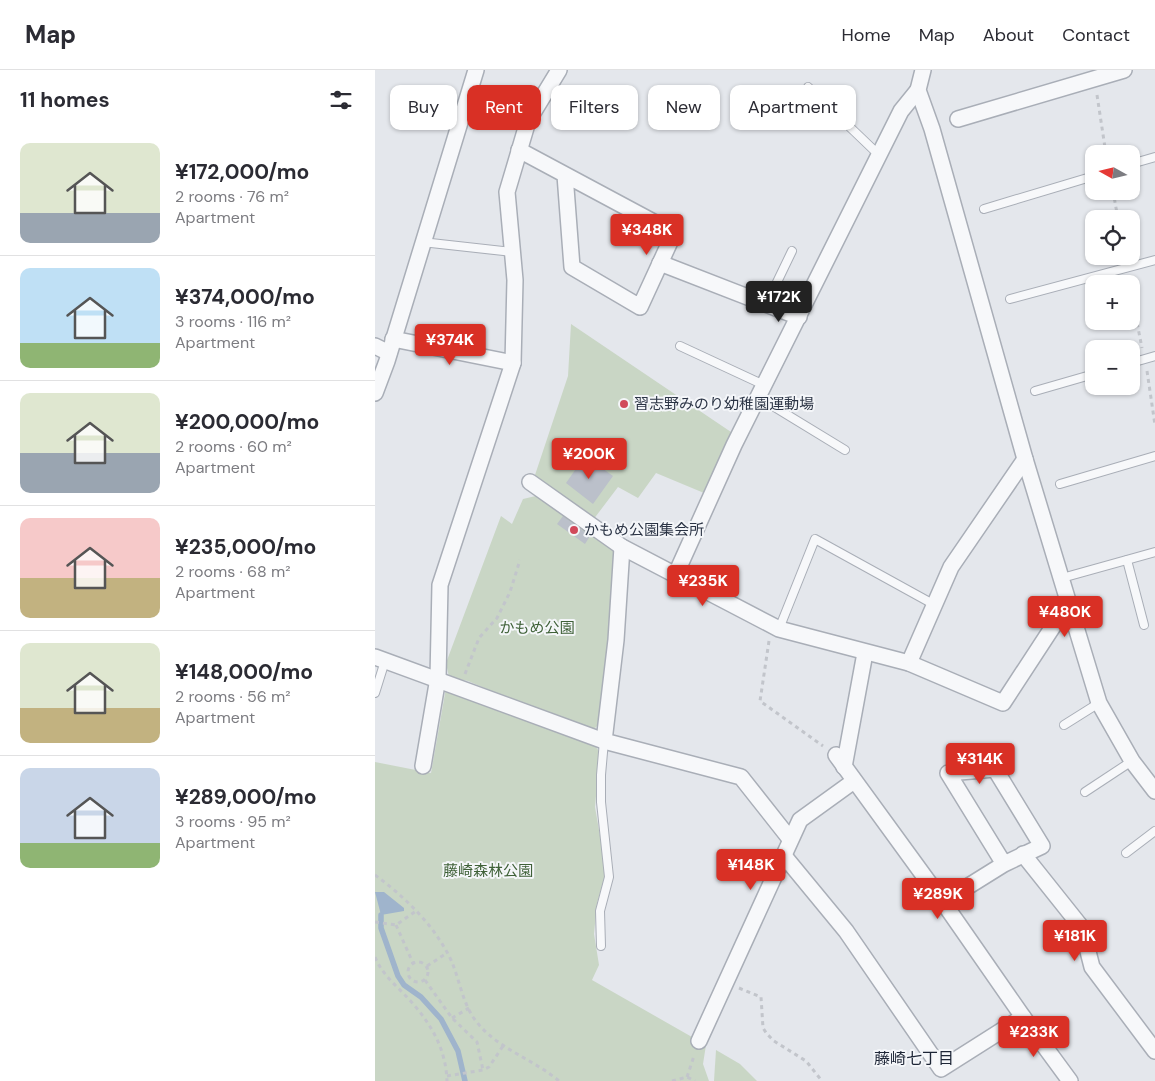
<!DOCTYPE html>
<html lang="en">
<head>
<meta charset="utf-8">
<style>
  :root { --surface:#fff; --page:#f2f2f3; --text:#2b2b33; --muted:#7c7c81; --line:#e1e1e2; --accent:#d93025 }
  body { margin:0; font-family:"DM Sans","Noto Sans JP",sans-serif; background:var(--page); color:var(--text); height:100vh; display:flex; flex-direction:column; font-size:19px; white-space:nowrap }
  * { box-sizing:border-box; margin:0 }
  p { font-size:16px; color:var(--muted) }
  .icon { flex:none; width:28px; height:28px; fill:none; stroke:currentColor; stroke-width:2; stroke-linecap:round; stroke-linejoin:round }
  .map { position:relative; flex:1; overflow:hidden }
  .side { display:flex; flex-direction:column; background:var(--surface); width:375px }
  .side>* { flex:none }
  .banner { position:absolute; left:15px; top:15px; width:475px; height:45px; display:flex; gap:10px }
  .needle { width:32px; rotate:278deg }
  .fabs { position:absolute; left:710px; top:75px; display:grid; gap:10px }
  .fabs a { display:grid; place-items:center; width:55px; height:55px; border-radius:10px; background:var(--surface); box-shadow:0 1px 4px #0004; font-size:25px }
  .price { position:absolute; translate:-50% -42px; padding:0 11px; border-radius:5px; background:var(--accent); color:#fff; font-size:16px; line-height:32px; filter:drop-shadow(0 1px 2px #0008) }
  .price::after { content:''; position:absolute; left:50%; top:30px; width:15px; height:11px; margin-left:-8px; background:inherit; clip-path:polygon(0 0,100% 0,50% 100%) }
  .price.on { background:#222; color:#fff }
  ul { padding:0; list-style:none }
  li { display:flex; align-items:center; gap:15px; height:125px; padding:0 20px }
  li+li { border-top:1px solid var(--line) }
  li span { display:grid; place-items:center; flex:none; width:140px; height:100px; border-radius:10px; color:#555 }
  li>.icon { margin-inline-start:auto }
  span .icon { width:60px; height:60px; fill:#fffc; stroke-width:1 }
  li b { font-size:21px }
  h2 { display:flex; justify-content:space-between; align-items:center; height:60px; padding:0 20px; font-size:21px }
  .pill { padding:0 18px; border-radius:10px; background:var(--surface); box-shadow:0 1px 4px #0004; font-size:18px; line-height:45px }
  .pill.on { background:var(--accent); color:#fff }
  header { display:flex; align-items:center; gap:30px; box-sizing:border-box; height:70px; padding:0 25px; background:var(--surface); border-bottom:1px solid var(--line) }
  header strong { font-size:24px }
  nav { display:flex; gap:28px; margin-inline-start:auto; font-size:18px }
  main { display:flex; flex:1; min-height:0 }
  .map>svg:first-child { display:block }
  .green { fill:#c9d6c5 }
  .water { fill:#9fb4cc }
  .lines { fill:none; stroke-linecap:round; stroke-linejoin:round }
  .stream { stroke:#9fb4cc; stroke-width:5.5 }
  .building { fill:#bbc0ca }
  .service-casing { stroke:#a9aeb7; stroke-width:10 }
  .minor-casing { stroke:#a9aeb7; stroke-width:18 }
  .path { stroke:#c2c5cb; stroke-width:3; stroke-dasharray:4 4; stroke-linecap:butt }
  .service { stroke:#f7f8fa; stroke-width:8 }
  .minor { stroke:#f7f8fa; stroke-width:15 }
  .poi-dot { fill:#d1495b; stroke:#f4f6f9; stroke-width:2 }
  .labels { text-anchor:middle; dominant-baseline:central; stroke-width:4; stroke-linejoin:round; paint-order:stroke }
  .poi-label { font-size:15px; fill:#2b3445; stroke:#f4f6f9; text-anchor:start }
  .park-label { font-size:15px; fill:#3f6138; stroke:#f4f6f9 }
  .neighbourhood-label { font-size:16px; fill:#1d2536; stroke:#f4f6f9 }
</style>
</head>
<body>
<header>
<strong>Map</strong>
<nav><a>Home</a><a>Map</a><a>About</a><a>Contact</a></nav>
</header>
<main>
<section class="side">
<h2>11 homes<svg class="icon" aria-label="filters" viewBox="0 0 24 24"><path d="M4 7h16M4 17h16"/><circle cx="9" cy="7" r="2"/><circle cx="15" cy="17" r="2"/></svg></h2>
<ul>
<li><span style="background:linear-gradient(#dfe7d0 70%,#9aa5b1 0)"><svg class="icon" aria-label="home" viewBox="0 0 24 24"><path d="M3 11l9-7 9 7M6 9v11h12V9"/></svg></span><div><b>¥172,000/mo</b><p>2 rooms · 76 m²</p><p>Apartment</p></div></li>
<li><span style="background:linear-gradient(#bfe0f5 75%,#8fb573 0)"><svg class="icon" aria-label="home" viewBox="0 0 24 24"><path d="M3 11l9-7 9 7M6 9v11h12V9"/></svg></span><div><b>¥374,000/mo</b><p>3 rooms · 116 m²</p><p>Apartment</p></div></li>
<li><span style="background:linear-gradient(#dfe7d0 60%,#9aa5b1 0)"><svg class="icon" aria-label="home" viewBox="0 0 24 24"><path d="M3 11l9-7 9 7M6 9v11h12V9"/></svg></span><div><b>¥200,000/mo</b><p>2 rooms · 60 m²</p><p>Apartment</p></div></li>
<li><span style="background:linear-gradient(#f6c9c9 60%,#c2b280 0)"><svg class="icon" aria-label="home" viewBox="0 0 24 24"><path d="M3 11l9-7 9 7M6 9v11h12V9"/></svg></span><div><b>¥235,000/mo</b><p>2 rooms · 68 m²</p><p>Apartment</p></div></li>
<li><span style="background:linear-gradient(#dfe7d0 65%,#c2b280 0)"><svg class="icon" aria-label="home" viewBox="0 0 24 24"><path d="M3 11l9-7 9 7M6 9v11h12V9"/></svg></span><div><b>¥148,000/mo</b><p>2 rooms · 56 m²</p><p>Apartment</p></div></li>
<li><span style="background:linear-gradient(#c9d6e8 75%,#8fb573 0)"><svg class="icon" aria-label="home" viewBox="0 0 24 24"><path d="M3 11l9-7 9 7M6 9v11h12V9"/></svg></span><div><b>¥289,000/mo</b><p>3 rooms · 95 m²</p><p>Apartment</p></div></li>
</ul>
</section>
<div class="map">
<svg width="780" height="1011" viewBox="0 0 780 1011">
  <rect width="100%" height="100%" fill="#e4e7ec"/>
  <!-- green -->
  <g class="green">
    <path d="M196,254L356,362L329,423L281,403L263,428L243,417L218,450L159,408L193,306Z"/>
    <path d="M165,425L239,479L240,484L235,567L223,655L218,660L202,657L93,611L74,607L71,593L126,446L137,454L148,429Z"/>
    <path d="M71,618L219,675L225,682L220,737L229,789V809L222,833L219,864L224,895L217,910L331,975L328,994L334,1011H0V692L56,703Z"/>
    <path d="M341,980L365,994L382,1011H339Z"/>
  </g>
  <!-- water -->
  <path class="water" d="M0,822H9L29,838V841L6,845Z"/>
  <g class="lines">
    <!-- stream -->
    <path class="stream" d="M6,845V858L23,906L29,915L46,927L66,949L83,981L90,1011"/>
  </g>
  <!-- building -->
  <g class="building">
    <path d="M210,386L238,406L218,434L191,413Z"/>
    <path d="M188,446L215,466L210,474L182,454Z"/>
  </g>
  <g class="lines">
    <defs>
      <g id="service">
        <path d="M433,17L504,85"/>
        <path d="M756,94L780,87"/>
        <path d="M609,139L719,106"/>
        <path d="M47,172L137,182"/>
        <path d="M635,229L780,190"/>
        <path d="M391,235L417,181"/>
        <path d="M305,276L389,315"/>
        <path d="M756,293L780,286"/>
        <path d="M660,321L719,304"/>
        <path d="M383,327L470,380"/>
        <path d="M685,414L780,386"/>
        <path d="M752,490L769,555"/>
        <path d="M687,508L780,482"/>
        <path d="M404,559L440,469L558,534"/>
        <path d="M0,623L10,591"/>
        <path d="M689,655L724,633"/>
        <path d="M710,722L757,691"/>
        <path d="M751,783L780,761"/>
        <path d="M226,876L225,841L234,807L226,732V705L229,671"/>
      </g>
      <g id="minor">
        <path d="M548,0L543,20L557,59L650,389L724,633L757,691L780,721"/>
        <path d="M583,49L749,0"/>
        <path d="M144,80L299,163L265,237L197,197L190,105"/>
        <path d="M285,193L424,247"/>
        <path d="M18,269L138,293"/>
        <path d="M0,276L14,283"/>
        <path d="M0,323L12,291L101,0"/>
        <path d="M155,412L247,477L404,559L534,593L628,633L694,532"/>
        <path d="M247,477L241,570L229,671L366,707L415,769"/>
        <path d="M300,506L359,375L526,41L543,20"/>
        <path d="M0,587L229,671"/>
        <path d="M534,593L576,497L650,389"/>
        <path d="M48,696L63,608L65,515L138,293L140,210L132,122L153,51L184,0"/>
        <path d="M469,697L490,583"/>
        <path d="M648,784L707,858L717,897L780,981"/>
        <path d="M410,787L471,861L566,999L648,947L568,832L461,685"/>
        <path d="M568,832L629,794L667,776L620,699L573,703L629,794"/>
        <path d="M648,947L695,1011"/>
        <path d="M324,971L425,750L479,711"/>
      </g>
    </defs>
    <!-- service casing -->
    <use href="#service" class="service-casing"/>
    <!-- minor casing -->
    <use href="#minor" class="minor-casing"/>
    <!-- path -->
    <g class="path">
      <path d="M722,25L731,84"/>
      <path d="M738,121L743,149"/>
      <path d="M756,222L767,278"/>
      <path d="M772,301L780,355"/>
      <path d="M394,571L385,631L448,676"/>
      <path d="M90,604L104,568L122,548L135,522L145,490"/>
      <path d="M0,805C30,827 60,856 76,890C84,908 87,930 98,947C119,978 157,988 184,1011"/>
      <path d="M0,852L21,855L41,841"/>
      <path d="M21,855L38,893"/>
      <path d="M0,887C8,907 25,918 39,935C58,957 71,981 72,1011"/>
      <circle cx="43" cy="902" r="10"/>
      <path d="M52,896L72,883"/>
      <path d="M50,910L77,948L102,972L108,1000"/>
      <path d="M364,918L386,927L388,958L392,964L399,971L431,991L447,1011"/>
      <path d="M77,948L94,938"/>
      <path d="M72,1006L108,1000L114,997L128,976"/>
      <path d="M312,1007L319,986"/>
      <path d="M297,1011L312,1007L320,1011"/>
    </g>
    <!-- service -->
    <use href="#service" class="service"/>
    <!-- minor -->
    <use href="#minor" class="minor"/>
  </g>
  <!-- markers -->
  <g class="poi-dot">
    <circle cx="249" cy="334" r="5"/>
    <circle cx="199" cy="460" r="5"/>
  </g>
  <g class="labels">
    <!-- poi labels -->
    <g class="poi-label">
      <text x="259" y="334">習志野みのり幼稚園運動場</text>
      <text x="209" y="460">かもめ公園集会所</text>
    </g>
    <!-- park labels -->
    <g class="park-label">
      <text x="162" y="558">かもめ公園</text>
      <text x="113" y="801">藤崎森林公園</text>
    </g>
    <!-- neighbourhood labels -->
    <g class="neighbourhood-label">
      <text x="539" y="988">藤崎七丁目</text>
    </g>
  </g>
</svg>
<div class="fabs">
<a><svg class="needle" viewBox="-14 -14 28 28"><path d="M0-13l5 13h-10z" fill="#e53935"/><path d="M0 13l5-13h-10z" fill="#7c7c81"/></svg></a>
<a><svg class="icon" aria-label="locate" viewBox="0 0 24 24"><circle cx="12" cy="12" r="6"/><path d="M12 2v4M12 18v4M2 12h4M18 12h4"/></svg></a>
<a>+</a>
<a>−</a>
</div>
<b class="price" style="left:272px;top:186px">¥348K</b>
<b class="price on" style="left:404px;top:253px">¥172K</b>
<b class="price" style="left:75px;top:296px">¥374K</b>
<b class="price" style="left:214px;top:410px">¥200K</b>
<b class="price" style="left:328px;top:537px">¥235K</b>
<b class="price" style="left:690px;top:568px">¥480K</b>
<b class="price" style="left:605px;top:715px">¥314K</b>
<b class="price" style="left:376px;top:821px">¥148K</b>
<b class="price" style="left:563px;top:850px">¥289K</b>
<b class="price" style="left:700px;top:892px">¥181K</b>
<b class="price" style="left:659px;top:988px">¥233K</b>
<div class="banner">
<a class="pill">Buy</a>
<a class="pill on">Rent</a>
<a class="pill">Filters</a>
<a class="pill">New</a>
<a class="pill">Apartment</a>
</div>
</div>
</main>
</body>
</html>
